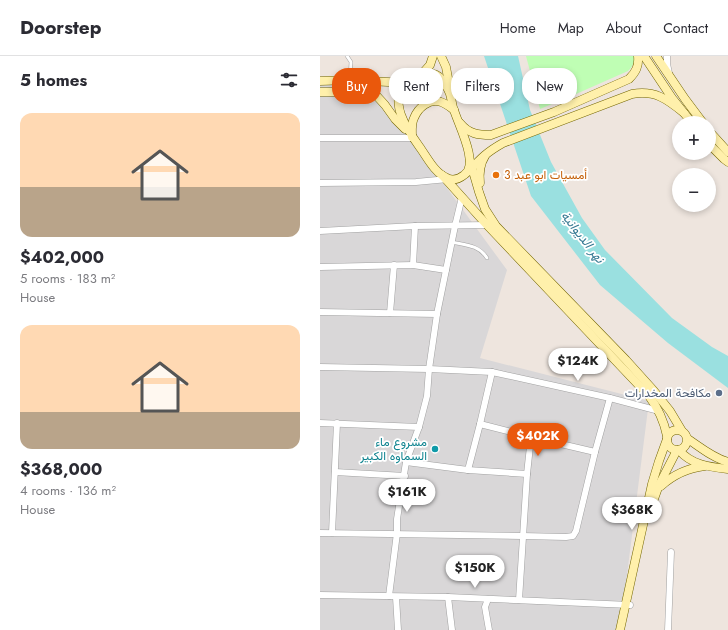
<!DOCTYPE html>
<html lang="en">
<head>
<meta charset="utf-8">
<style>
  :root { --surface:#fff; --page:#f2f2f3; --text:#2b2b33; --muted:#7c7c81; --line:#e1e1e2; --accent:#ea580c }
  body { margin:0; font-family:Jost,Vazirmatn,sans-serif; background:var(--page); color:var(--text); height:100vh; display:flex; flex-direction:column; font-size:15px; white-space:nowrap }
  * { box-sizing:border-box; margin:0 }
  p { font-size:13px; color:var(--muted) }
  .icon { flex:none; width:22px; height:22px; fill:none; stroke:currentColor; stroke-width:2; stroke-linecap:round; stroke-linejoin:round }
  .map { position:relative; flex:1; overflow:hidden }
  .details { display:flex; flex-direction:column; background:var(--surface); width:320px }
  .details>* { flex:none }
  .top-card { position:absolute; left:12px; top:12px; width:336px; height:36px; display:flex; gap:8px }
  .fabs { position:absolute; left:352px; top:60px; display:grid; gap:8px }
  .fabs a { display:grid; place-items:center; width:44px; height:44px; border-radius:50%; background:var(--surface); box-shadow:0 2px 6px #0003; font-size:20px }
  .price { position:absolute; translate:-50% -34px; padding:0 9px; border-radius:14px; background:#fff; color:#222; font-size:13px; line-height:26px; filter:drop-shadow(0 1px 2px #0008) }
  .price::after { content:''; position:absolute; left:50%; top:24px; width:12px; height:9px; margin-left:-6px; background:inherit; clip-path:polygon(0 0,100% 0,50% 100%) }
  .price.on { background:var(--accent); color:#fff }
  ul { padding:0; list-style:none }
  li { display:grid; align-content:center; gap:8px; height:212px; padding:0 20px }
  li span { display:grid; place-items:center; height:124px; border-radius:12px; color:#555 }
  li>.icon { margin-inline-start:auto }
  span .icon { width:72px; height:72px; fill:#fffc; stroke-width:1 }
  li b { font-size:17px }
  h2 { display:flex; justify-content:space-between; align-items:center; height:48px; padding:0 20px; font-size:17px }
  .tag { padding:0 14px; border-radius:16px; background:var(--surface); box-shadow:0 2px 6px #0003; font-size:14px; line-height:36px }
  .tag.on { background:var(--accent); color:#fff }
  header { display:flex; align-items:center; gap:24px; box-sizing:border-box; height:56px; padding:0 20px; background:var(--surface); border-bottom:1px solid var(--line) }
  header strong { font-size:19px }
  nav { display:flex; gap:22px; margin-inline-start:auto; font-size:14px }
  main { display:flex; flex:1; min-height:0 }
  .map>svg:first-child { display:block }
  .residential { fill:#d9d7d8 }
  .park { fill:#bffeb4 }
  .water { fill:#9ae0e0 }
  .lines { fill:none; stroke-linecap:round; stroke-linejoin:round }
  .lane-casing { stroke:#a1a1a1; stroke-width:4 }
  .street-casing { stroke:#a1a1a1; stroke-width:7 }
  .secondary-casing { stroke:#736500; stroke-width:9 }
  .lane { stroke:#fff; stroke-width:3 }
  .street { stroke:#fff; stroke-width:6 }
  .secondary { stroke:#fff0ab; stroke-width:8 }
  .food-dot { fill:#e8710a; stroke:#fff; stroke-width:1.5 }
  .service-dot { fill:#5c6f8a; stroke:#fff; stroke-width:1.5 }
  .culture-dot { fill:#0f9aa8; stroke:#fff; stroke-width:1.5 }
  .labels { text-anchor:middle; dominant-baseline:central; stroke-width:3.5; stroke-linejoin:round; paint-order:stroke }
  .food-label { font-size:12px; fill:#c56008; stroke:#fff; text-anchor:start }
  .service-label { font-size:12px; fill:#4e5e75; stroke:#fff; text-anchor:end }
  .culture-label { font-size:12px; fill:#0d838f; stroke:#fff; text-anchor:end }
  .water-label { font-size:13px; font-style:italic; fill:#367992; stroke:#fff }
</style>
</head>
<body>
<header>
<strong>Doorstep</strong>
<nav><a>Home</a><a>Map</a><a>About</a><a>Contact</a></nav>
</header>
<main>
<section class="details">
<h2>5 homes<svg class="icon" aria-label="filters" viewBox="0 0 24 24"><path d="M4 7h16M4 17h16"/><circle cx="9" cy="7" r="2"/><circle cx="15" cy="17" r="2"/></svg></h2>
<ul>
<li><span style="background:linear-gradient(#ffd9b3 60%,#b9a48a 0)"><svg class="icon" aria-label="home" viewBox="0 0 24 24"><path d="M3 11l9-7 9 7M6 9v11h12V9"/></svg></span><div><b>$402,000</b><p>5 rooms · 183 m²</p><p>House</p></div></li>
<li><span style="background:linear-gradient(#ffd9b3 70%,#b9a48a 0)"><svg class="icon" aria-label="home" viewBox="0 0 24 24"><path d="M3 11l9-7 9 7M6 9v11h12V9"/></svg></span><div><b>$368,000</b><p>4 rooms · 136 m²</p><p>House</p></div></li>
</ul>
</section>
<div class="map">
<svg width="408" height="574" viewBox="0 0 408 574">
  <rect width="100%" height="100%" fill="#eee5de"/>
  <!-- residential -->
  <path class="residential" d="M50,27L187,214L160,302L329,345L300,574H0V29Z"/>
  <!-- park -->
  <path class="park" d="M206,0H315C314,7 313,10 308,15L256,38L220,53Z"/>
  <!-- water -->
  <path class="water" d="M164,0H198L210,54L231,106L262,162L285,194L352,262L392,291L408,300V332L348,287L280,229L211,140Z"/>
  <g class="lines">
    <defs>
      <g id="lane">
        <path d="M27,0L31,6L30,22"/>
        <path d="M132,186C145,189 159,189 167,202"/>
      </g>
      <g id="street">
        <path d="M347,0V8L349,17"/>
        <path d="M0,82H92"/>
        <path d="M0,127L96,126L128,123"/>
        <path d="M0,175L95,170L167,169"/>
        <path d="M93,209L95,170"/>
        <path d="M0,211L93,209L126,214"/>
        <path d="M0,256L117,258"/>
        <path d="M70,257L74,209"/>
        <path d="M0,311L109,313L172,316L290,342L339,355"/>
        <path d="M0,367L99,371"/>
        <path d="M160,368L211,381L275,396"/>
        <path d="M86,406L148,414L207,418"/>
        <path d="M148,414L160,368L172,316"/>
        <path d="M15,416L85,420"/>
        <path d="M0,477L202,480L246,481L253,480L256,475L275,396L290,342"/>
        <path d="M12,477L17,367"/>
        <path d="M0,539L128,541L310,549"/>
        <path d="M69,540L77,477V463L86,406L99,371L107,340L109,313L117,258L135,170L142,141"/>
        <path d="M76,541L78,574"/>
        <path d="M128,541L132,574"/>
        <path d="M168,543L165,551L169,574"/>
        <path d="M199,544L207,418L211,381"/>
        <path d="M348,574L351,496"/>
      </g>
      <g id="secondary">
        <path d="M121,0L126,11L130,33"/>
        <path d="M324,0L352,42L372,67"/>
        <path d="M336,0L365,43L383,67"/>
        <path d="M108,17C113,18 118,18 121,23C125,28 130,35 131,42C132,45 132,50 134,54C138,68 160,109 144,119C139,123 133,125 127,122C115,117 108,103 101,93C89,76 65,44 88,25C94,21 100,18 108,17Z"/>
        <path d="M102,18L110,9L113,0"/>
        <path d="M0,25L30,24L87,27"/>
        <path d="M0,36H47L55,38L65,49L75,63L85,73"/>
        <path d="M140,67C149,78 158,79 171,79L234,56L309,23C316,16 319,10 318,0"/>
        <path d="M389,75L408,96"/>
        <path d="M92,81C92,75 91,68 94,62C98,52 109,42 121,46C125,47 130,51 134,54"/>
        <path d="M389,88L404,103L408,106"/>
        <path d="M150,105L159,136L165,153L176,170L306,304L334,335L350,355L362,375"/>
        <path d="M149,115C161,102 167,96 183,87L312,38C335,34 347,43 364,57"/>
        <path d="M122,119L167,169L329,340C338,352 344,365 347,380"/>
        <path d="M160,127C159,118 160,108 165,100"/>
        <circle cx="357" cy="384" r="10"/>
        <path d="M368,383C380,391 393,402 408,406"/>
        <path d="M359,394C371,409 390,411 408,413"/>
        <path d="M341,430C353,419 368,412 385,410"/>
        <path d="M334,443L339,429L357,394"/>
        <path d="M300,574L332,428L339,405L347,383"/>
      </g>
    </defs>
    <!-- lane casing -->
    <use href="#lane" class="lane-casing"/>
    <!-- street casing -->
    <use href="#street" class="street-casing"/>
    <!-- secondary casing -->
    <use href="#secondary" class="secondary-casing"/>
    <!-- lane -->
    <use href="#lane" class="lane"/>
    <!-- street -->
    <use href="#street" class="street"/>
    <!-- secondary -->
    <use href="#secondary" class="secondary"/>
  </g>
  <!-- markers -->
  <circle class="food-dot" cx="176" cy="119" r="4"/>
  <circle class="service-dot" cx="399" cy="337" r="4"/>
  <circle class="culture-dot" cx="115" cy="393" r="4"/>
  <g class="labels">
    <!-- food labels -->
    <g class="food-label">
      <text x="184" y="119">أمسيات ابو عبد 3</text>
    </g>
    <!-- service labels -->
    <g class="service-label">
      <text x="391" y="337">مكافحة المخدارات</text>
    </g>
    <!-- culture labels -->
    <g class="culture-label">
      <text x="107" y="386">مشروع ماء<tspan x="107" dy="14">السماوه الكبير</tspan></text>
    </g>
    <!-- water labels -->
    <g class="water-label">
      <text transform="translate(263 181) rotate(52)">نهر الديوانية</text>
    </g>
  </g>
</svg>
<div class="fabs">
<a>+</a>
<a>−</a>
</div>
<b class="price" style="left:258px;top:326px">$124K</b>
<b class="price on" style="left:218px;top:401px">$402K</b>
<b class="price" style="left:87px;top:457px">$161K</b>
<b class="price" style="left:312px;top:475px">$368K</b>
<b class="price" style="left:155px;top:533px">$150K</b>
<div class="top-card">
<a class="tag on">Buy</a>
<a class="tag">Rent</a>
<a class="tag">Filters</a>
<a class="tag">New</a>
</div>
</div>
</main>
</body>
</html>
